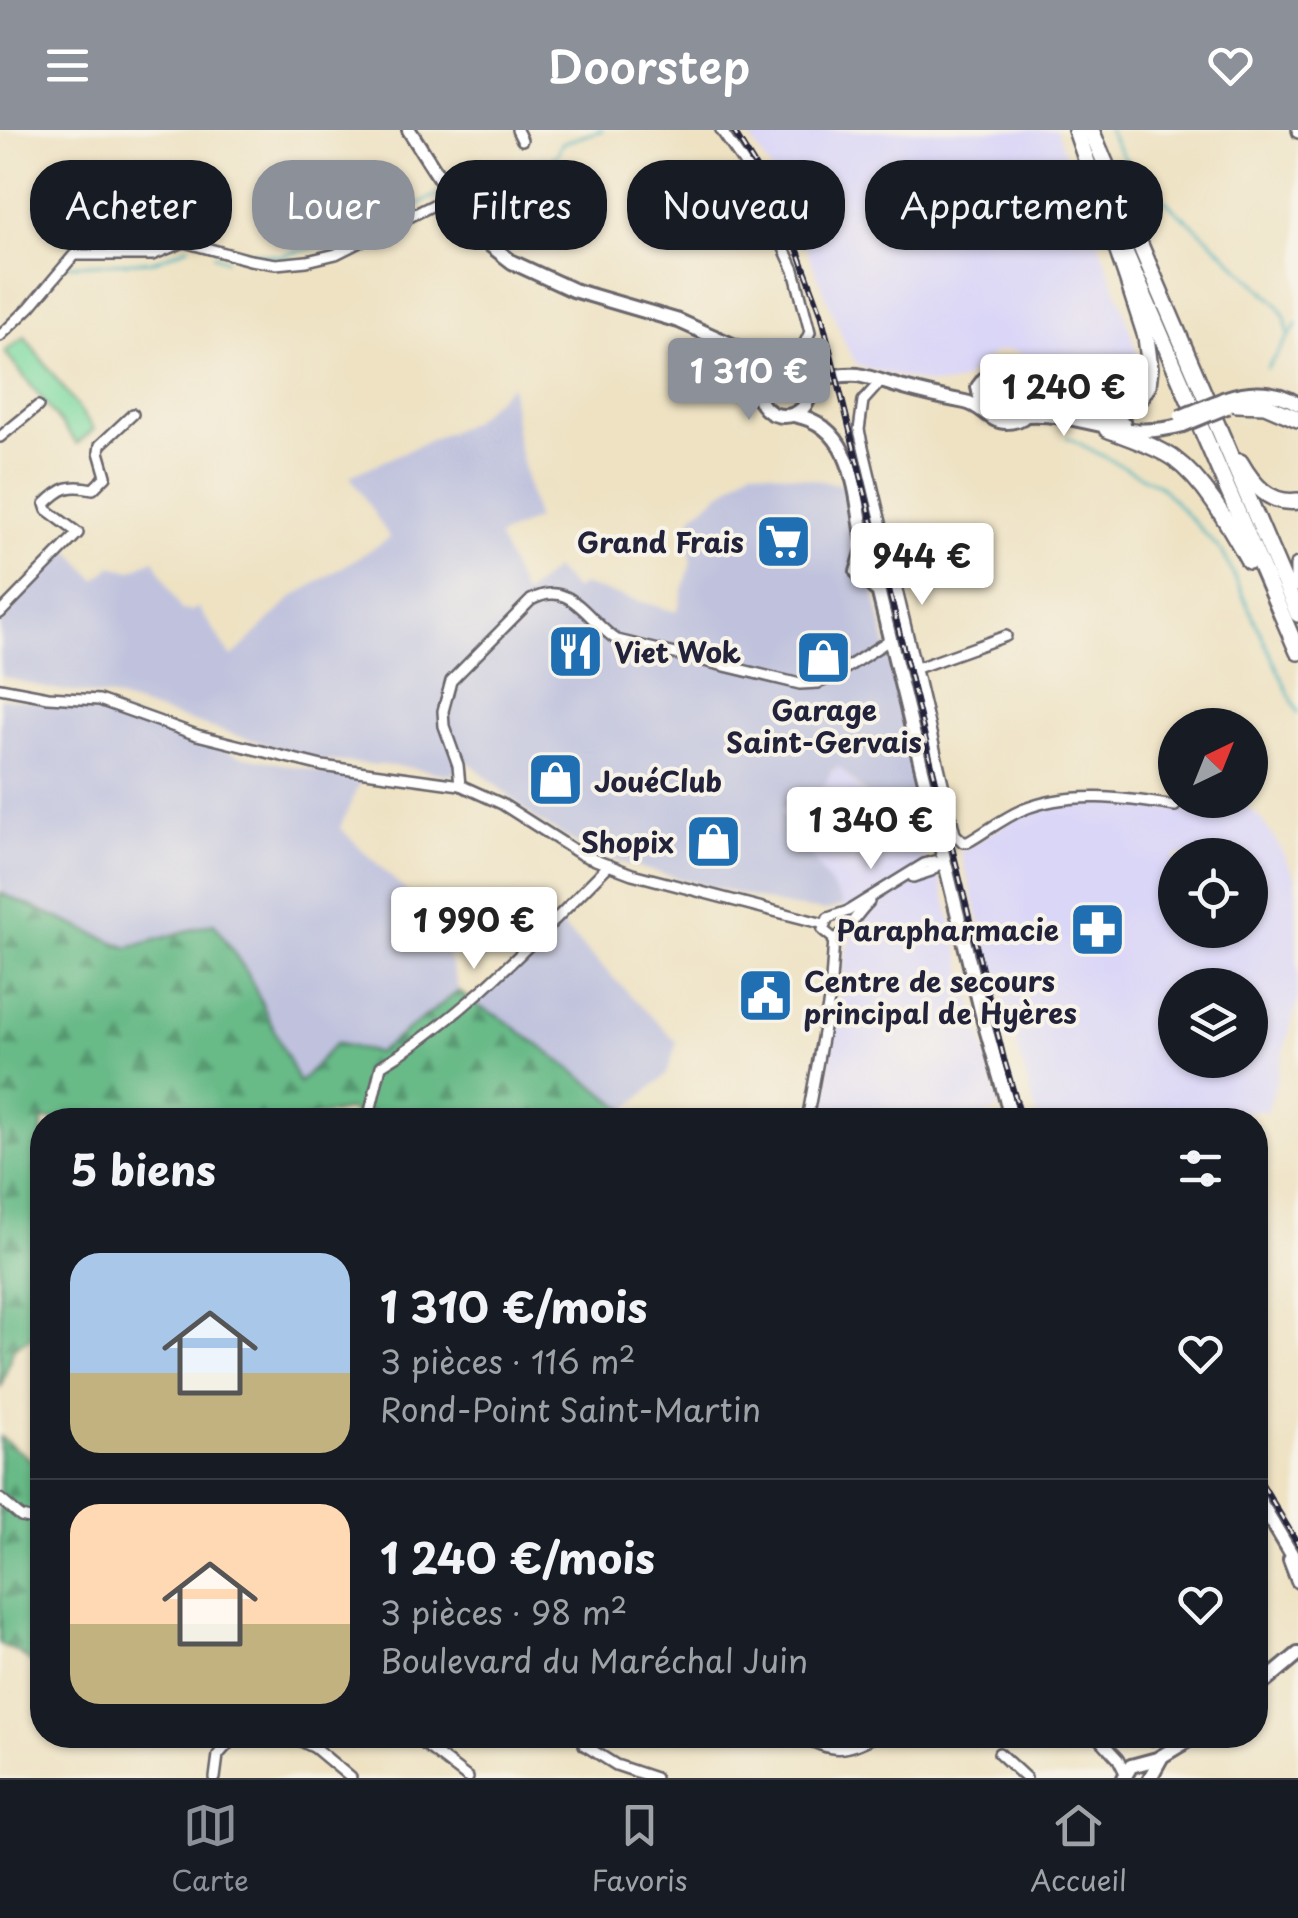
<!DOCTYPE html>
<html lang="fr">
<head>
<meta charset="utf-8">
<style>
  :root { --surface:#171b24; --page:#242831; --text:#f1f3f6; --muted:#9ea1a6; --line:#363941; --accent:#8c9099 }
  body { margin:0; font-family:"Playpen Sans",sans-serif; background:var(--page); color:var(--text); height:100vh; display:flex; flex-direction:column; font-size:38px; white-space:nowrap }
  * { box-sizing:border-box; margin:0 }
  p { font-size:32px; color:var(--muted) }
  .icon { flex:none; width:55px; height:55px; fill:none; stroke:currentColor; stroke-width:2; stroke-linecap:round; stroke-linejoin:round }
  .map { position:relative; flex:1; overflow:hidden }
  .drawer { position:absolute; left:30px; top:978px; width:1238px; height:640px; display:flex; flex-direction:column; background:var(--surface); border-radius:40px; box-shadow:0 2px 8px #0004 }
  .drawer>* { flex:none }
  .top-card { position:absolute; left:30px; top:30px; width:1240px; height:90px; display:flex; gap:20px }
  .needle { width:65px; rotate:43deg }
  .controls { position:absolute; left:1158px; top:578px; display:grid; gap:20px }
  .controls a { display:grid; place-items:center; width:110px; height:110px; border-radius:50%; background:var(--surface); box-shadow:0 2px 8px #0004; font-size:50px }
  .price { position:absolute; translate:-50% -85px; padding:0 22px; border-radius:10px; background:#fff; color:#222; font-size:32px; line-height:65px; filter:drop-shadow(0 2px 5px #0008) }
  .price::after { content:''; position:absolute; left:50%; top:60px; width:30px; height:22px; margin-left:-15px; background:inherit; clip-path:polygon(0 0,100% 0,50% 100%) }
  .price.active { background:var(--accent); color:#fff }
  ul { padding:0; list-style:none }
  li { display:flex; align-items:center; gap:30px; height:250px; padding:0 40px }
  li+li { border-top:2px solid var(--line) }
  li span { display:grid; place-items:center; flex:none; width:280px; height:200px; border-radius:30px; color:#555 }
  li>.icon { margin-inline-start:auto }
  span .icon { width:120px; height:120px; fill:#fffc; stroke-width:1 }
  li b { font-size:42px }
  h2 { display:flex; justify-content:space-between; align-items:center; height:120px; padding:0 40px; font-size:42px }
  .tag { padding:0 35px; border-radius:40px; background:var(--surface); box-shadow:0 2px 8px #0004; font-size:35px; line-height:90px }
  .tag.active { background:var(--accent); color:#fff }
  header { display:flex; justify-content:space-between; align-items:center; height:130px; padding:0 40px; background:var(--accent); color:#fff; font-size:45px; font-weight:600 }
  .tab-bar { display:flex; justify-content:space-around; align-items:center; height:140px; border-top:2px solid var(--line); background:var(--surface); font-size:28px; color:var(--muted) }
  .tab-bar a { display:grid; justify-items:center; gap:5px }
  .tab-bar .active { color:var(--accent) }
  .map>svg:first-child { display:block }
  .built { fill:#dad6f7; fill-rule:evenodd }
  .industrial { fill:#c0c2dd }
  .forest { fill:url(#forest-firs); stroke:#456e61; stroke-width:2.5 }
  .pitch { fill:#80daa1; stroke:#517e6e; stroke-width:2.5 }
  .lines { fill:none; stroke-linecap:round; stroke-linejoin:round }
  .stream { stroke:#42b1be; stroke-width:2.5 }
  .minor-casing { stroke:#69656b; stroke-width:14 }
  .secondary-casing { stroke:#69656b; stroke-width:18 }
  .trunk-casing { stroke:#69656b; stroke-width:20 }
  .motorway-casing { stroke:#69656b; stroke-width:20 }
  .minor { stroke:#fff; stroke-width:9 }
  .secondary { stroke:#fff; stroke-width:12 }
  .trunk { stroke:#fff; stroke-width:15 }
  .motorway { stroke:#fff; stroke-width:15 }
  .rail-casing { stroke:#22223b; stroke-width:6 }
  .rail { stroke:#f7f3e8; stroke-width:2.5; stroke-dasharray:8; stroke-linecap:butt }
  .secondary-bridge-casing { stroke:#69656b; stroke-width:18; stroke-linecap:butt }
  .secondary-bridge { stroke:#fff; stroke-width:12 }
  .labels { text-anchor:middle; dominant-baseline:central; stroke-width:8; stroke-linejoin:round; paint-order:stroke }
  .poi-label { font-size:28px; font-weight:bold; fill:#22223b; stroke:#f7f3e8; text-anchor:end }
</style>
</head>
<body>
<header><svg class="icon" aria-label="menu" viewBox="0 0 24 24"><path d="M4 6h16M4 12h16M4 18h16"/></svg>Doorstep<svg class="icon" aria-label="heart" viewBox="0 0 24 24"><path d="M12 20l-8-8c-3-5 5-10 8-4 3-6 11-1 8 4z"/></svg></header>
<div class="map">
<svg width="1298" height="1648" viewBox="0 0 1298 1648">
  <defs>
    <pattern id="forest-firs" width="22" height="20" patternUnits="userSpaceOnUse" patternTransform="scale(2.5)"><rect width="22" height="20" fill="#68ba87"/><path d="M5 1l3.5 6h-7zM16 11l3.5 6h-7z" fill="#559770"/></pattern>
  </defs>
  <rect width="100%" height="100%" fill="#f7f3e8"/>
  <filter id="ink" filterUnits="userSpaceOnUse"><feTurbulence type="fractalNoise" baseFrequency=".01" numOctaves="2"/><feDisplacementMap in="SourceGraphic" scale="20" xChannelSelector="R" yChannelSelector="G"/><feConvolveMatrix kernelMatrix="1 2 1 2 8 2 1 2 1" color-interpolation-filters="sRGB"/></filter>
  <filter id="wash" filterUnits="userSpaceOnUse"><feTurbulence type="fractalNoise" baseFrequency=".0048" numOctaves="4" result="noise"/><feDisplacementMap in="SourceGraphic" scale="40" xChannelSelector="R" yChannelSelector="G"/><feGaussianBlur stdDeviation="2.25" result="paint"/><feColorMatrix in="noise" values="0 0 0 0 0 0 0 0 0 0 0 0 0 0 0 0 0 1.4 0 .05"/><feComposite in="paint" operator="in"/></filter>
  <g filter="url(#wash)">
    <rect width="100%" height="100%" fill="#eee2c3"/>
    <!-- built -->
    <g class="built">
      <path d="M745,0H1056L1123,177L1138,227L1140,237L1133,259L1125,268L1102,270L1054,262L1049,246L1038,233L1031,227L1011,220L995,222L962,251L947,255L927,254L858,236L847,218L780,54Z"/>
      <path d="M839,637L920,724L937,737L1000,978L976,990H819L821,958L827,945L847,816L852,808L853,794L780,680Z"/>
      <path d="M1112,670L1170,679H1205L1244,674L1259,687L1277,712L1296,749L1298,870L1268,981H1249L1195,990H1038L960,722L1020,685L1040,678ZM1175,725H1250V800H1175ZM1175,855H1250V930H1175Z"/>
    </g>
    <!-- industrial -->
    <g class="industrial">
      <path d="M511,255L517,311L536,389L498,407L524,466L554,439L575,460L582,455L677,482L691,432L689,406L692,386L752,338L849,356L929,696L927,718L919,724L880,678L839,637L831,641L825,655L780,681L844,775L826,781L785,776L621,733L583,717L537,690L469,632L451,645L405,637L316,630L112,567L49,559L0,546V488L69,420L96,450L112,436L131,441L154,429L181,480L192,481L198,477L232,527L293,467L390,408L350,346L471,292Z"/>
      <path d="M0,568L114,580L238,625L361,650L340,698L439,793L459,861L377,923L336,913L299,954L248,844L214,793L128,818L0,763Z"/>
      <path d="M560,794L677,912L667,944L626,980L502,888L474,874Z"/>
    </g>
    <!-- forest -->
    <g class="forest">
      <path d="M0,763L128,818L214,793L248,844L299,953L336,913L377,923L459,861L474,874L502,888L626,980L617,990H367L348,980L295,990H42V1201L14,1217L0,1258Z"/>
      <path d="M0,1307L42,1338V1541L18,1522L0,1515Z"/>
    </g>
    <!-- pitch -->
    <path class="pitch" d="M25,207L94,299L77,314L5,222Z"/>
    <g class="lines">
      <!-- stream -->
      <g class="stream">
        <path d="M1109,0C1126,45 1175,78 1209,109C1232,130 1254,152 1277,174L1285,187L1289,207"/>
        <path d="M453,55L501,34L552,28L557,25L562,13L602,0"/>
        <path d="M239,121L280,126L342,111L441,63"/>
        <path d="M214,125L226,130"/>
        <path d="M69,135L155,131L188,117"/>
        <path d="M1267,238L1298,193"/>
        <path d="M1067,307L1160,356L1223,423L1298,583"/>
      </g>
    </g>
  </g>
  <g filter="url(#ink)">
    <g class="lines">
      <defs>
        <g id="minor">
          <path d="M517,0L522,10"/>
          <path d="M721,0L747,38L794,140L810,202L799,225L787,234"/>
          <path d="M1297,0L1298,3"/>
          <path d="M0,206L30,177L74,125H152L184,112L250,130L276,134L307,131L336,124L451,66"/>
          <path d="M881,251L863,271L859,300L955,704L963,712H968C986,702 1003,688 1022,680C1070,660 1125,668 1175,676"/>
          <path d="M0,307L38,276"/>
          <path d="M0,483L78,403L47,380L45,374C62,357 70,354 93,359L106,346L99,322L100,315L133,284"/>
          <path d="M917,538L1006,506"/>
          <path d="M0,558L48,567L99,570L197,605L322,636L460,655L502,674L582,725L632,744L824,794"/>
          <path d="M460,655L458,635L444,596L443,581L451,551L531,470C571,448 586,490 617,510L800,554L818,553L832,547L891,509"/>
          <path d="M913,747L931,741L941,731"/>
          <path d="M834,809L823,800L828,788L848,781L924,734L934,731L944,737"/>
          <path d="M834,809C845,805 858,782 869,772"/>
          <path d="M368,990L381,936C468,884 537,807 609,735"/>
          <path d="M807,990L830,865L834,809"/>
          <path d="M0,1369L21,1387L42,1392"/>
          <path d="M289,1605L315,1618L351,1648"/>
          <path d="M412,1605L468,1648"/>
          <path d="M798,1605C835,1623 841,1623 878,1605"/>
          <path d="M913,1605L914,1606"/>
          <path d="M1096,1605L1118,1629L1126,1645"/>
          <path d="M1148,1605L1152,1610"/>
          <path d="M584,1615L616,1635L655,1648"/>
          <path d="M999,1623L1026,1648"/>
          <path d="M215,1648L218,1625L236,1605"/>
        </g>
        <g id="secondary">
          <path d="M409,0L467,91L481,108L512,132L573,160L679,191L777,235"/>
          <circle cx="784" cy="260" r="26"/>
          <path d="M804,244C824,251 839,243 858,245C874,248 889,254 904,258C925,264 944,268 965,272C982,275 989,292 1006,292C1042,292 1044,244 1008,236L992,239L978,257L983,280"/>
          <path d="M1034,259L1056,274L1124,294"/>
          <path d="M1223,269C1249,260 1274,259 1298,274"/>
          <path d="M794,285C860,296 855,377 867,427L873,439L983,888L1012,990"/>
          <path d="M1025,285C1085,281 1117,313 1183,295"/>
          <path d="M864,419L857,442L875,459"/>
          <path d="M1255,1363L1298,1435"/>
          <path d="M1290,1430L1298,1451"/>
          <path d="M1255,1560L1298,1524"/>
          <path d="M1124,1648L1131,1636L1157,1629L1197,1605"/>
          <path d="M1150,1648L1161,1628"/>
        </g>
        <g id="trunk">
          <path d="M1122,115L1298,522"/>
          <path d="M1107,299C1129,308 1154,315 1173,328C1206,352 1230,397 1249,431"/>
          <path d="M1298,436V454"/>
        </g>
        <g id="motorway">
          <path d="M1076,0L1127,148L1146,207L1150,238L1148,255L1138,272L1123,281H1082"/>
          <path d="M1091,0L1298,484"/>
          <path d="M1236,274L1265,275L1298,289"/>
          <path d="M1240,332C1253,355 1270,375 1298,371"/>
        </g>
      </defs>
      <!-- minor casing -->
      <use href="#minor" class="minor-casing"/>
      <!-- secondary casing -->
      <use href="#secondary" class="secondary-casing"/>
      <!-- trunk casing -->
      <use href="#trunk" class="trunk-casing"/>
      <!-- motorway casing -->
      <use href="#motorway" class="motorway-casing"/>
      <!-- minor -->
      <use href="#minor" class="minor"/>
      <!-- secondary -->
      <use href="#secondary" class="secondary"/>
      <!-- trunk -->
      <use href="#trunk" class="trunk"/>
      <!-- motorway -->
      <use href="#motorway" class="motorway"/>
      <defs>
        <g id="rail">
          <path d="M733,0L785,85L821,183L1004,929L1022,990"/>
          <path d="M1255,1342L1298,1414"/>
        </g>
      </defs>
      <!-- rail casing -->
      <use href="#rail" class="rail-casing"/>
      <!-- rail -->
      <use href="#rail" class="rail"/>
      <defs>
        <g id="secondary-bridge">
          <path d="M1180,287L1221,270"/>
          <path d="M1183,295L1227,277"/>
        </g>
      </defs>
      <!-- secondary-bridge casing -->
      <use href="#secondary-bridge" class="secondary-bridge-casing"/>
      <!-- secondary-bridge -->
      <use href="#secondary-bridge" class="secondary-bridge"/>
    </g>
  </g>
  <!-- icons -->
  <defs>
    <symbol id="supermarket-square" viewBox="-11 -11 22 22"><rect x="-9" y="-9" width="18" height="18" rx="4" fill="#1f6fb2" stroke="#f7f3e8"/><path d="M-6-5.5h2.5l.6 2H6L4.5 2H-2.5L-4.4-4H-6ZM-1.5 3.2a1.3 1.3 0 1 0 .1 0ZM3 3.2a1.3 1.3 0 1 0 .1 0Z" fill="#fff"/></symbol>
    <symbol id="restaurant-square" viewBox="-11 -11 22 22"><rect x="-9" y="-9" width="18" height="18" rx="4" fill="#1f6fb2" stroke="#f7f3e8"/><path d="M-5-6h1v4h1v-4h1v4h1v-4h1v5L-1.5 .5V6h-2V.5L-5-1ZM5-6V6H3V1.5H1.5Q1.5-4 5-6Z" fill="#fff"/></symbol>
    <symbol id="shop-square" viewBox="-11 -11 22 22"><rect x="-9" y="-9" width="18" height="18" rx="4" fill="#1f6fb2" stroke="#f7f3e8"/><path d="M-5-2.5h2.3a2.7 3.5 0 0 1 5.4 0H5L5.5 6h-11ZM-1.5-2.5h3a1.5 2.3 0 0 0-3 0Z" fill="#fff"/></symbol>
    <symbol id="pharmacy-square" viewBox="-11 -11 22 22"><rect x="-9" y="-9" width="18" height="18" rx="4" fill="#1f6fb2" stroke="#f7f3e8"/><path d="M-2-6h4v4h4v4h-4v4h-4v-4h-4v-4h4Z" fill="#fff"/></symbol>
    <symbol id="civic-square" viewBox="-11 -11 22 22"><rect x="-9" y="-9" width="18" height="18" rx="4" fill="#1f6fb2" stroke="#f7f3e8"/><path d="M-.6-6.5H3V-4.5H.6V-3L4-1V1h2V6H-6V1h2V-1L-.6-3ZM-1.2 2.5V6h2.4V2.5Z" fill="#fff"/></symbol>
  </defs>
  <g fill-rule="evenodd">
    <use href="#supermarket-square" x="752" y="380" width="63" height="63"/>
    <use href="#restaurant-square" x="544" y="490" width="63" height="63"/>
    <use href="#shop-square" x="792" y="496" width="63" height="63"/>
    <use href="#shop-square" x="524" y="618" width="63" height="63"/>
    <use href="#shop-square" x="682" y="680" width="63" height="63"/>
    <use href="#pharmacy-square" x="1066" y="768" width="63" height="63"/>
    <use href="#civic-square" x="734" y="834" width="63" height="63"/>
  </g>
  <g class="labels">
    <!-- poi labels -->
    <g class="poi-label">
      <text x="744" y="411">Grand Frais</text>
      <text x="614" y="521" text-anchor="start">Viet Wok</text>
      <text x="824" y="579" text-anchor="middle">Garage<tspan x="824" dy="32">Saint-Gervais</tspan></text>
      <text x="594" y="650" text-anchor="start">JouéClub</text>
      <text x="674" y="711">Shopix</text>
      <text x="1059" y="799">Parapharmacie</text>
      <text x="804" y="850" text-anchor="start">Centre de secours<tspan x="804" dy="32">principal de Hyères</tspan></text>
    </g>
  </g>
</svg>
<div class="controls">
<a><svg class="needle" viewBox="-14 -14 28 28"><path d="M0-13l5 13h-10z" fill="#e53935"/><path d="M0 13l5-13h-10z" fill="#9ea1a6"/></svg></a>
<a><svg class="icon" aria-label="locate" viewBox="0 0 24 24"><circle cx="12" cy="12" r="6"/><path d="M12 2v4M12 18v4M2 12h4M18 12h4"/></svg></a>
<a><svg class="icon" aria-label="layers" viewBox="0 0 24 24"><path d="M12 4l9 5-9 5-9-5zM3 14l9 5 9-5"/></svg></a>
</div>
<b class="price active" style="left:749px;top:293px">1 310 €</b>
<b class="price" style="left:1064px;top:309px">1 240 €</b>
<b class="price" style="left:922px;top:478px">944 €</b>
<b class="price" style="left:871px;top:742px">1 340 €</b>
<b class="price" style="left:474px;top:842px">1 990 €</b>
<div class="top-card">
<a class="tag">Acheter</a>
<a class="tag active">Louer</a>
<a class="tag">Filtres</a>
<a class="tag">Nouveau</a>
<a class="tag">Appartement</a>
</div>
<section class="drawer">
<h2>5 biens<svg class="icon" aria-label="filters" viewBox="0 0 24 24"><path d="M4 7h16M4 17h16"/><circle cx="9" cy="7" r="2"/><circle cx="15" cy="17" r="2"/></svg></h2>
<ul>
<li><span style="background:linear-gradient(#a9c7e8 60%,#c2b280 0)"><svg class="icon" aria-label="home" viewBox="0 0 24 24"><path d="M3 11l9-7 9 7M6 9v11h12V9"/></svg></span><div><b>1 310 €/mois</b><p>3 pièces · 116 m²</p><p>Rond-Point Saint-Martin</p></div><svg class="icon" aria-label="heart" viewBox="0 0 24 24"><path d="M12 20l-8-8c-3-5 5-10 8-4 3-6 11-1 8 4z"/></svg></li>
<li><span style="background:linear-gradient(#ffd9b3 60%,#c2b280 0)"><svg class="icon" aria-label="home" viewBox="0 0 24 24"><path d="M3 11l9-7 9 7M6 9v11h12V9"/></svg></span><div><b>1 240 €/mois</b><p>3 pièces · 98 m²</p><p>Boulevard du Maréchal Juin</p></div><svg class="icon" aria-label="heart" viewBox="0 0 24 24"><path d="M12 20l-8-8c-3-5 5-10 8-4 3-6 11-1 8 4z"/></svg></li>
</ul>
</section>
</div>
<nav class="tab-bar">
<a class="active"><svg class="icon" aria-label="map" viewBox="0 0 24 24"><path d="M3 6l6-2 6 2 6-2v14l-6 2-6-2-6 2zM9 4v14M15 6v14"/></svg>Carte</a>
<a><svg class="icon" aria-label="saved" viewBox="0 0 24 24"><path d="M7 4h10v16l-5-4-5 4z"/></svg>Favoris</a>
<a><svg class="icon" aria-label="home" viewBox="0 0 24 24"><path d="M3 11l9-7 9 7M6 9v11h12V9"/></svg>Accueil</a>
</nav>
</body>
</html>
